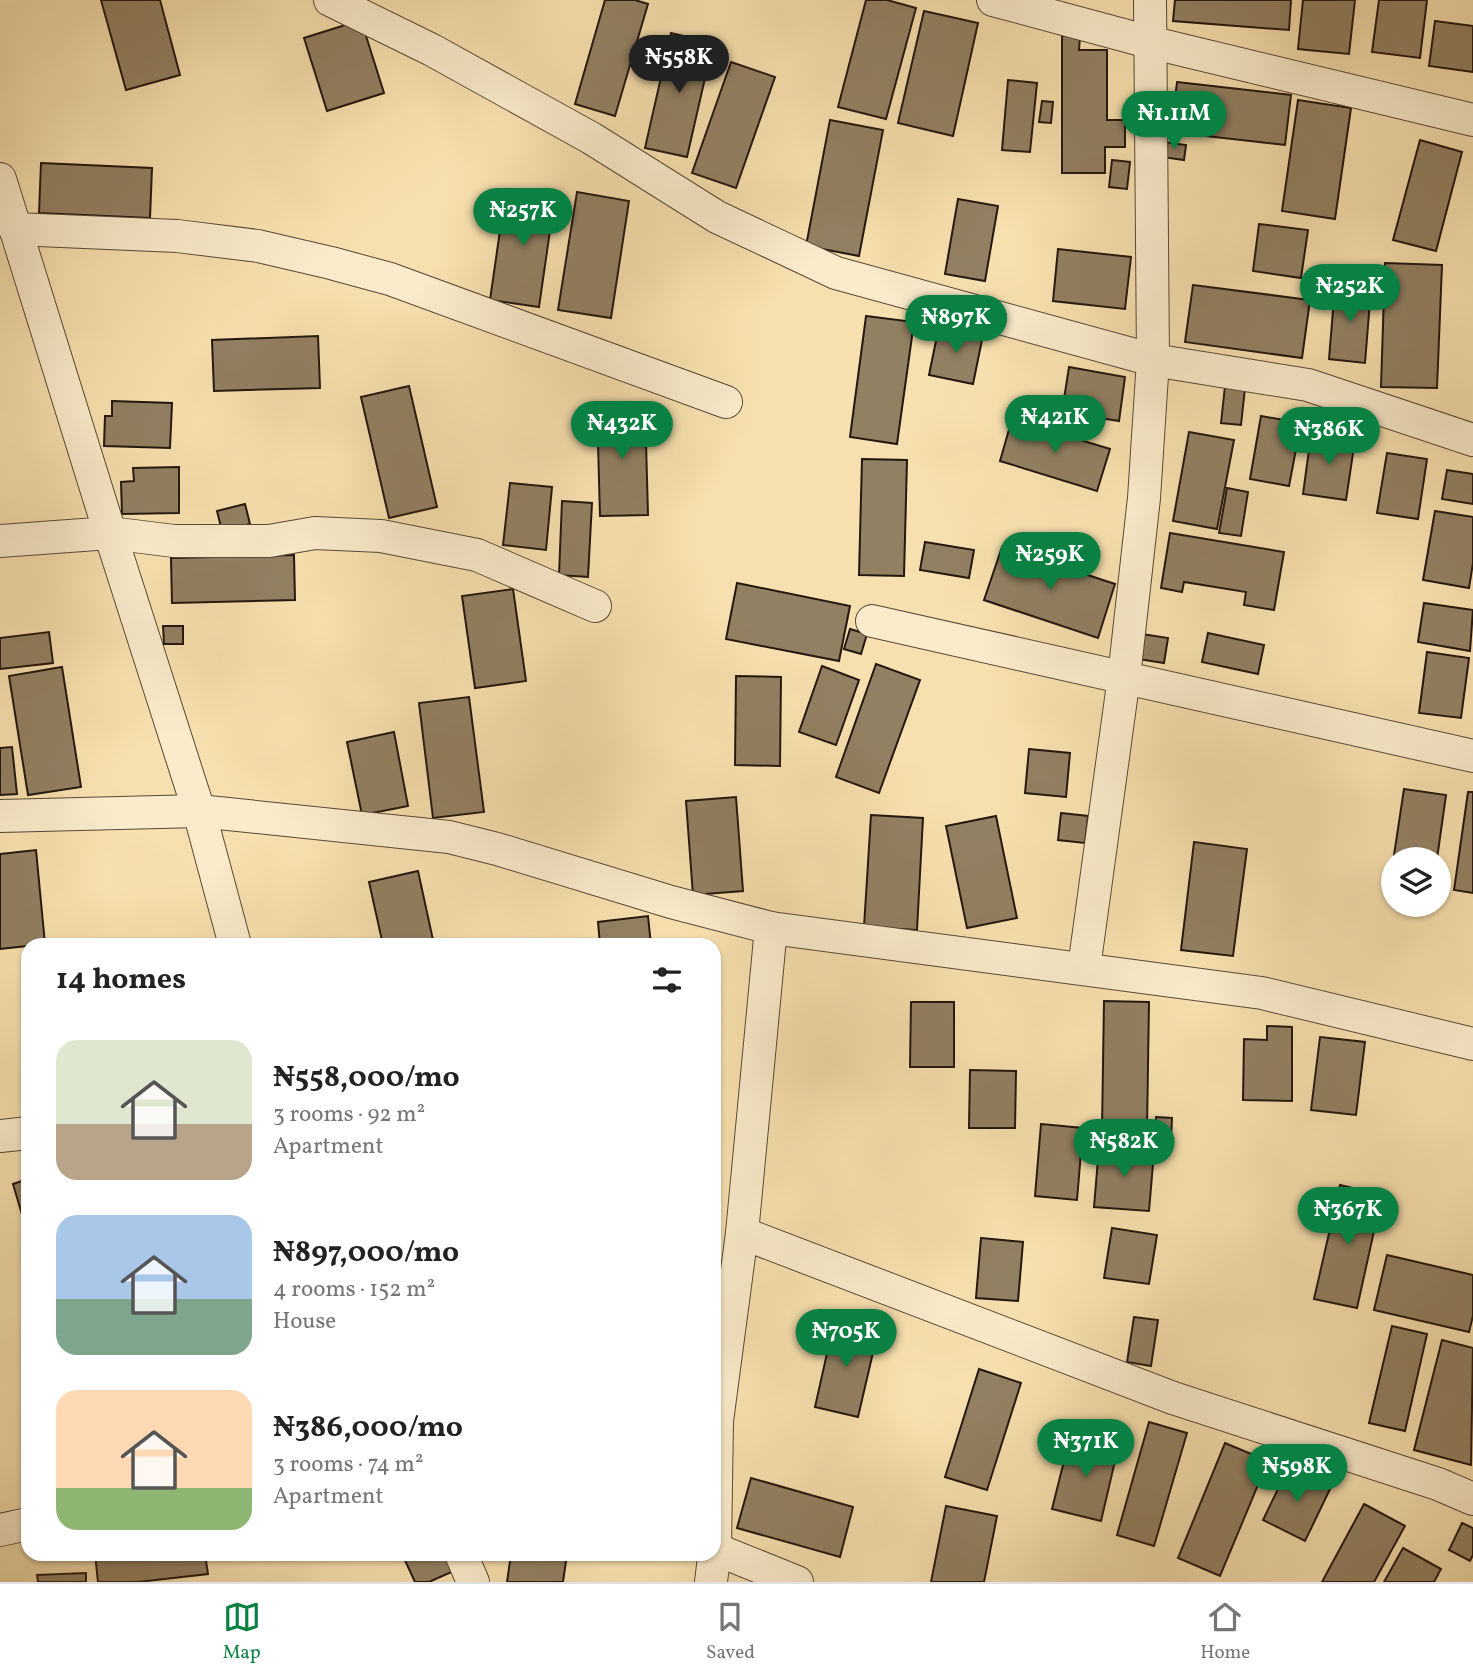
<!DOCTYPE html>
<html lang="en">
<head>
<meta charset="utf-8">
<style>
  :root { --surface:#fff; --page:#f2f2f2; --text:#222; --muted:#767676; --line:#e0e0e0; --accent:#0b8043 }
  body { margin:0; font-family:Vollkorn,serif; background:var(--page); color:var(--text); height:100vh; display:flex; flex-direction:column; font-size:26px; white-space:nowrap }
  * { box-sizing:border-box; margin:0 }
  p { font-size:23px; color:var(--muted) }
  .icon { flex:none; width:38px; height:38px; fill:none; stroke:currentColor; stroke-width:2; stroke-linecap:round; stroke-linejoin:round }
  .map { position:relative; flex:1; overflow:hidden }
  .side { position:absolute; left:21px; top:938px; width:700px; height:623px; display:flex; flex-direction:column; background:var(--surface); border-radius:21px; box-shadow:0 2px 5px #0004 }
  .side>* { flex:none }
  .controls { position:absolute; left:1381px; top:847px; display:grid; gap:14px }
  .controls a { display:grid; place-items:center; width:70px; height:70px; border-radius:50%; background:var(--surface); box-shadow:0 2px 5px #0004; font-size:35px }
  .price { position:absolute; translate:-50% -60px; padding:0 16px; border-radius:24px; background:var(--accent); color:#fff; font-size:23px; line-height:46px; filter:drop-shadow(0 2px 4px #0008) }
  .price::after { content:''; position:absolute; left:50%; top:42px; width:21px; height:16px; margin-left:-10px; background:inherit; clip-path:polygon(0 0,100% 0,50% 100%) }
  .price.current { background:#222; color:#fff }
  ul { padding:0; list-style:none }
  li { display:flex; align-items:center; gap:21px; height:175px; padding:0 35px }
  li span { display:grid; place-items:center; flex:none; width:196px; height:140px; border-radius:21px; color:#555 }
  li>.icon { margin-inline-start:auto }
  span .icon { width:84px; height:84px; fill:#fffc; stroke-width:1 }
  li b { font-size:30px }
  h2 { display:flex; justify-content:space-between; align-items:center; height:84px; padding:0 35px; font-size:30px }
  .menu { display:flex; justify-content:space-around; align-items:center; height:98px; border-top:2px solid var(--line); background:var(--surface); font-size:19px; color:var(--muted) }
  .menu a { display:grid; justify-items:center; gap:4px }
  .menu .current { color:var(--accent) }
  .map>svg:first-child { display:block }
  .building { fill:#928062; stroke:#24170e; stroke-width:2 }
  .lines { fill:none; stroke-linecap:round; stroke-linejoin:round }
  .street-casing { stroke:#594936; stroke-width:34 }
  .street { stroke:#faebcb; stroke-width:32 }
</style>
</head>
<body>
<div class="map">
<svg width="1473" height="1582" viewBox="0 0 1473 1582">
  <rect width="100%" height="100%" fill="#f7e0af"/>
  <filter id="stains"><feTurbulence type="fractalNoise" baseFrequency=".00286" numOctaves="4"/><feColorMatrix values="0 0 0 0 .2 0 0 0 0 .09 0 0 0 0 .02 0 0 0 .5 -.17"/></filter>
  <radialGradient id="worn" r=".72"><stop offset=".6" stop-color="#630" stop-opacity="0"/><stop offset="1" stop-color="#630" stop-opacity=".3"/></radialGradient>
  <!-- building -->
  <g class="building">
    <path d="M101,0H160L180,75L126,90Z"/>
    <path d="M605,0H635L648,4L615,116L575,104Z"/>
    <path d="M866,0H887L916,8L886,119L838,107Z"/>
    <path d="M1175,0H1291L1289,30L1173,21Z"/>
    <path d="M1303,0H1355L1349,54L1298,49Z"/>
    <path d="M1379,0H1427L1420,58L1372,52Z"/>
    <path d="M924,11L978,23L953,136L898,123Z"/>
    <path d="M361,20L384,93L327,111L304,38Z"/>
    <path d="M1435,21L1473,26V72L1429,66Z"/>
    <path d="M671,33L713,43L687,157L645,148Z"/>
    <path d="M1062,36H1080L1079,50H1107V120H1125V147H1105V173H1062Z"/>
    <path d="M731,62L775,77L736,188L692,173Z"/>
    <path d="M1008,80L1037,83L1030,152L1002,150Z"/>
    <path d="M1177,82L1291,95L1285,145L1171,132Z"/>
    <path d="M1298,100L1351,108L1335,219L1282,211Z"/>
    <path d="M1042,101L1053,102L1051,123L1039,122Z"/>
    <path d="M830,120L883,130L859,256L806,246Z"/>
    <path d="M1420,140L1462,152L1436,251L1393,240Z"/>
    <path d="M1164,142L1186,145L1184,160L1162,157Z"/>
    <path d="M1112,160L1130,162L1127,189L1109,187Z"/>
    <path d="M41,163L152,168L150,218L39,213Z"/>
    <path d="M506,189L555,196L539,307L490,300Z"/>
    <path d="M577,192L629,201L611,318L558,310Z"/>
    <path d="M958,199L998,206L985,281L945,274Z"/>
    <path d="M1259,224L1308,230L1301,278L1253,271Z"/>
    <path d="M1058,249L1131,257L1125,309L1053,301Z"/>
    <path d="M1385,263L1442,265L1437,388L1381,387Z"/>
    <path d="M1193,285L1310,300L1302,358L1185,342Z"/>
    <path d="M1335,286L1371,289L1365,363L1329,359Z"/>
    <path d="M866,316L914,322L897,444L850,437Z"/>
    <path d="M939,326L983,335L973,384L929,375Z"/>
    <path d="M318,336L320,388L214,391L212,340Z"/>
    <path d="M1069,367L1125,377L1119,421L1062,412Z"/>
    <path d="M409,386L437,507L389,518L361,397Z"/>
    <path d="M1225,386L1245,388L1241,425L1221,423Z"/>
    <path d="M112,401L172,403L170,448L104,446L105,416H112Z"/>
    <path d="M645,406L648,515L600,516L597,407Z"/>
    <path d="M1261,416L1301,423L1289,486L1250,479Z"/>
    <path d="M1012,419L1110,449L1097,491L1000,461Z"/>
    <path d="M1189,432L1234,440L1217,529L1173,521Z"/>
    <path d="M1311,435L1355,440L1346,500L1303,494Z"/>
    <path d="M1387,453L1427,459L1418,519L1377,513Z"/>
    <path d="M862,459L907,460L904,576L859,575Z"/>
    <path d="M179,467V513L122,514L121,482L134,481L133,468Z"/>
    <path d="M1447,470L1473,474V504L1442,499Z"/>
    <path d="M510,483L552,487L546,550L503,545Z"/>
    <path d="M1227,488L1248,492L1241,536L1219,533Z"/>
    <path d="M562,501L592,503L588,577L559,575Z"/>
    <path d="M245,504L250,524L222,531L217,511Z"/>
    <path d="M1435,511L1473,517V563L1469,588L1423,580Z"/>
    <path d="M1170,533L1284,552L1274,610L1244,605L1246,592L1184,582L1182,592L1161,588Z"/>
    <path d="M925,542L974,550L969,578L920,570Z"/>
    <path d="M1002,547L1115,584L1098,638L984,600Z"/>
    <path d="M294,555L295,600L172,603L171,558Z"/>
    <path d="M737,583L850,606L839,661L726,639Z"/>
    <path d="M513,589L526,681L475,688L462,596Z"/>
    <path d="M1424,603L1473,610L1470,651L1418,642Z"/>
    <path d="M163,626H183V644H164Z"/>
    <path d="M850,629L867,634L861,654L844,649Z"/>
    <path d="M49,632L53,663L0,669V638Z"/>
    <path d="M1208,633L1264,645L1258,674L1202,662Z"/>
    <path d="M1142,634L1168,638L1164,663L1138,659Z"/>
    <path d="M1427,652L1469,658L1461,718L1419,713Z"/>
    <path d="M876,664L920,680L879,793L836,777Z"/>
    <path d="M822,666L859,680L836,745L799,732Z"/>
    <path d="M62,667L81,787L28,795L9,676Z"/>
    <path d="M736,676L781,677L780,766L735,765Z"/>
    <path d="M469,697L484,812L433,818L419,703Z"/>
    <path d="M394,732L408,806L362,815L347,742Z"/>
    <path d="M12,747L17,794L0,795V748Z"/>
    <path d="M1029,749L1070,753L1066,797L1025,793Z"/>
    <path d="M1404,789L1446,795L1437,859L1394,855Z"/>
    <path d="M1468,792H1473V893L1454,890Z"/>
    <path d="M736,797L743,891L693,895L686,801Z"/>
    <path d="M1061,813L1088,816L1085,843L1058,840Z"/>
    <path d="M871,815L923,818L917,930L864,927Z"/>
    <path d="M996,816L1017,918L967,928L946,826Z"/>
    <path d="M1194,842L1247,849L1233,956L1181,950Z"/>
    <path d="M36,850L45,944L0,949V854Z"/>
    <path d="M418,871L433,940L412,945H383L369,882Z"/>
    <path d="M648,916L651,945H600L598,922Z"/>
    <path d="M1104,1001L1149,1002L1147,1130L1102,1129Z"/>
    <path d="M911,1002H954V1067H910Z"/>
    <path d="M1267,1026L1292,1027V1101L1243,1100L1244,1039L1267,1040Z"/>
    <path d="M1320,1037L1365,1042L1356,1115L1311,1110Z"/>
    <path d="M970,1070L1016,1071L1015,1128H969Z"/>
    <path d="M1156,1117L1172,1118L1171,1140L1155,1139Z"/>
    <path d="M1041,1124L1083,1128L1077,1200L1035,1196Z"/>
    <path d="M1099,1147L1154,1152L1149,1211L1094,1207Z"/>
    <path d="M28,1179V1235L13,1184Z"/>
    <path d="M1340,1185L1382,1195L1357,1308L1314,1299Z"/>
    <path d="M1112,1228L1157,1235L1149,1284L1104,1278Z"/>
    <path d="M981,1238L1023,1242L1018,1301L976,1298Z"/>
    <path d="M1387,1255L1473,1275V1316L1469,1332L1374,1310Z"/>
    <path d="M1134,1317L1158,1320L1151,1366L1127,1362Z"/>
    <path d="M834,1322L878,1331L858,1417L815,1407Z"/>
    <path d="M1392,1326L1427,1334L1405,1431L1369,1423Z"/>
    <path d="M1442,1340L1473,1348L1471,1465L1414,1450Z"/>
    <path d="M979,1369L1021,1383L987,1490L945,1477Z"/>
    <path d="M1149,1422L1187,1433L1154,1546L1117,1535Z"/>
    <path d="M1084,1436L1119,1444L1101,1521L1052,1509L1067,1449L1080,1452Z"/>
    <path d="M1225,1443L1268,1461L1220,1576L1178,1558Z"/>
    <path d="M1289,1466L1331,1487L1305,1541L1263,1520Z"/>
    <path d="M751,1478L853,1507L840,1557L737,1528Z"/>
    <path d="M1364,1504L1405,1526L1374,1582H1322Z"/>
    <path d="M946,1506L997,1516L984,1582H931Z"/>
    <path d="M1462,1523L1473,1528V1555L1470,1561L1449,1550Z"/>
    <path d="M1403,1548L1441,1569L1434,1582H1384Z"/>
    <path d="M95,1554H205L208,1574L138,1582H98Z"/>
    <path d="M402,1554H449L456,1570L429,1582H415Z"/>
    <path d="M511,1554H567L563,1582H507Z"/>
    <path d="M86,1573V1582H38L37,1575Z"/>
  </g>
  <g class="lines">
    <defs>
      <g id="street">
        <path d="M330,0L432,50L591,138L717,217L836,273L1153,360L1308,385L1473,440"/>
        <path d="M993,0L1149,42L1473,120"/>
        <path d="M0,179L110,533L199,811L235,945"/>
        <path d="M15,229L177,236L258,246L331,263L390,279L726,402"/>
        <path d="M0,541L110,533L174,541H269L315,533L381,536L477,555L595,606"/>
        <path d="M872,621L1473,756"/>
        <path d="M0,816L199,811L449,837L497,849L671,902L771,928L1262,993L1473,1044"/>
        <path d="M1084,968L1124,677L1144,498L1153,360L1150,0"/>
        <path d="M0,1136L28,1133"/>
        <path d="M742,1233L1173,1398L1438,1484L1473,1499"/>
        <path d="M0,1530L28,1524"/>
        <path d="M715,1549L797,1582"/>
        <path d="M461,1554L473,1582"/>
        <path d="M711,1582L715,1549L717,1421L742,1233L771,928"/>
      </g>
    </defs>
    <!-- street casing -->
    <use href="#street" class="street-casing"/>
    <!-- street -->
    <use href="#street" class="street"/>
  </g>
  <rect width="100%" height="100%" filter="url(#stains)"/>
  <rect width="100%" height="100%" fill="url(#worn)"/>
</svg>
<div class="controls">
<a><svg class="icon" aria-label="layers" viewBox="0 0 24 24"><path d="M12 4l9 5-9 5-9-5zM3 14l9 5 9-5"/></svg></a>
</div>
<b class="price current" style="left:679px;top:95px">₦558K</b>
<b class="price" style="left:1174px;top:151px">₦1.11M</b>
<b class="price" style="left:523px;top:248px">₦257K</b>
<b class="price" style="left:1350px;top:324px">₦252K</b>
<b class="price" style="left:956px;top:355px">₦897K</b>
<b class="price" style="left:1055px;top:455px">₦421K</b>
<b class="price" style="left:622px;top:461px">₦432K</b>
<b class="price" style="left:1329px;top:467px">₦386K</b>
<b class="price" style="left:1050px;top:592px">₦259K</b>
<b class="price" style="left:1124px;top:1179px">₦582K</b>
<b class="price" style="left:1348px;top:1247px">₦367K</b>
<b class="price" style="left:846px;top:1369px">₦705K</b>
<b class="price" style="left:1086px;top:1479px">₦371K</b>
<b class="price" style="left:1297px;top:1504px">₦598K</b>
<section class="side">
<h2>14 homes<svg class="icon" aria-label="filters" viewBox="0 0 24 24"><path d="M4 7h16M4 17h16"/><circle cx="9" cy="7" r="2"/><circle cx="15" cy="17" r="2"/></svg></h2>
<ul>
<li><span style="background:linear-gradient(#dfe7d0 60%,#b9a48a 0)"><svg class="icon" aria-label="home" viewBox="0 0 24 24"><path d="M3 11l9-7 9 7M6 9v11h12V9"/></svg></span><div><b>₦558,000/mo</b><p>3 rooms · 92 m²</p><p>Apartment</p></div></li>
<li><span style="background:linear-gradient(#a9c7e8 60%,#7fa58c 0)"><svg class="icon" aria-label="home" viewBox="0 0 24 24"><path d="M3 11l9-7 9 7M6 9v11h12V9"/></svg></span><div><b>₦897,000/mo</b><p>4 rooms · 152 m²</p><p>House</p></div></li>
<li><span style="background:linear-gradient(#ffd9b3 70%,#8fb573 0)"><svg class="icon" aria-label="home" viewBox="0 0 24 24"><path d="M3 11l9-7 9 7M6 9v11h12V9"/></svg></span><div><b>₦386,000/mo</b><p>3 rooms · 74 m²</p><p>Apartment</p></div></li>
</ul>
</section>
</div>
<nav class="menu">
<a class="current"><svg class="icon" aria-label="map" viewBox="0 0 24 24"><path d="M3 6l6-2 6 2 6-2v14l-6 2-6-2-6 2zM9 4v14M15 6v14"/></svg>Map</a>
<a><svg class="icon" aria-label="saved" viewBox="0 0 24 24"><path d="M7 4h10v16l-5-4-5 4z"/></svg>Saved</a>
<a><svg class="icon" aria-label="home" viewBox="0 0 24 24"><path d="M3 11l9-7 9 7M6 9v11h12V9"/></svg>Home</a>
</nav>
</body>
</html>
